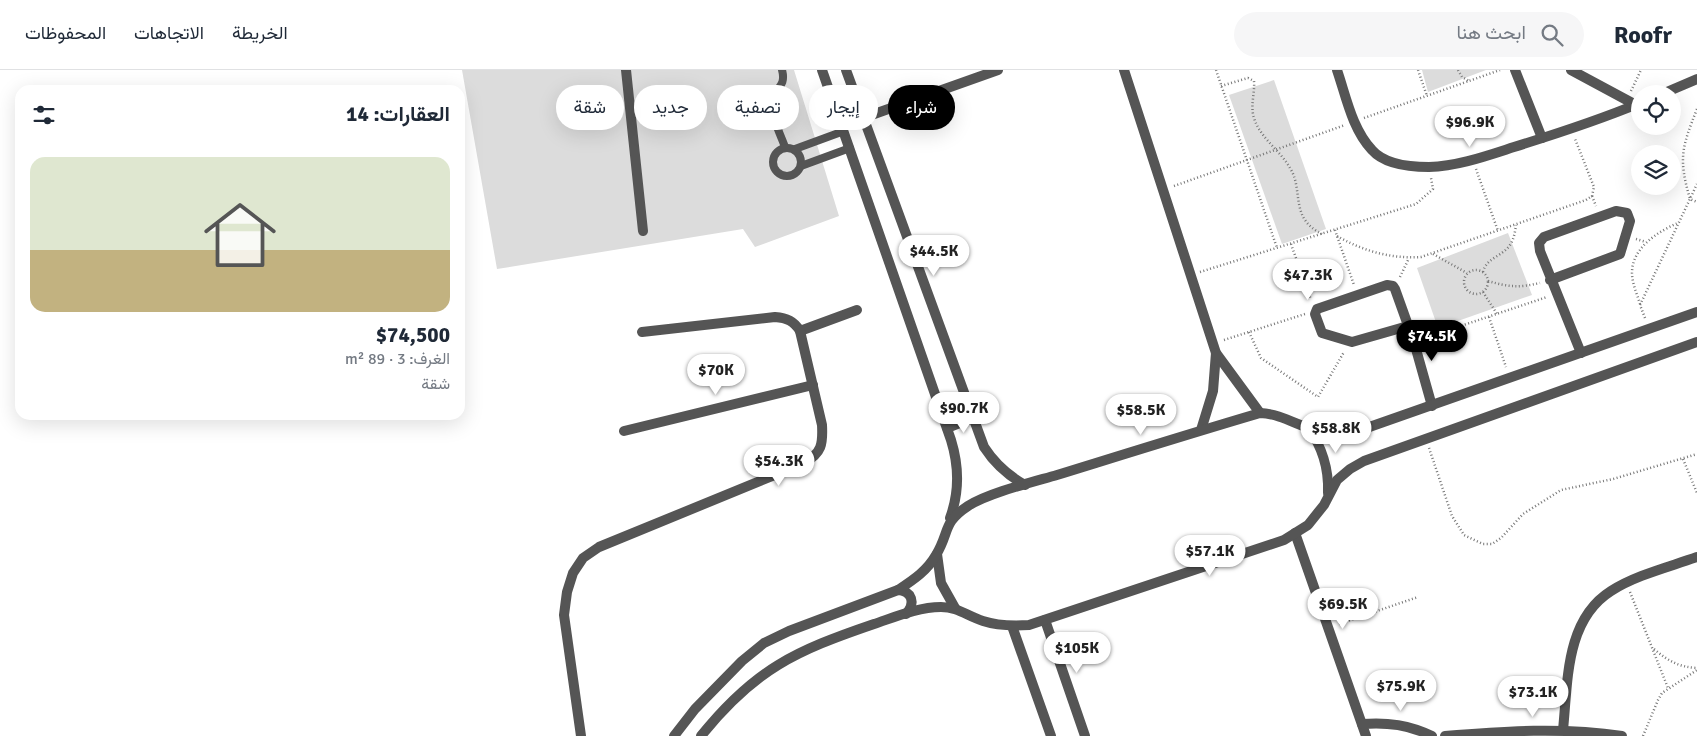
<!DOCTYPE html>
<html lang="ar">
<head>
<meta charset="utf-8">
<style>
  :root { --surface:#fff; --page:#f6f6f7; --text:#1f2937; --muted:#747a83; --line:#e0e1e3; --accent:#000 }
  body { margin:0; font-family:Signika,Vazirmatn,sans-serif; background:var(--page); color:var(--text); direction:rtl; height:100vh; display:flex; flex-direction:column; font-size:19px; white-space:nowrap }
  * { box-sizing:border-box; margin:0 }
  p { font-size:16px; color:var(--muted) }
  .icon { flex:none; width:28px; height:28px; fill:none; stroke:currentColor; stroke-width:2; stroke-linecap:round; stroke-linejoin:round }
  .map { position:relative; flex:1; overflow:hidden; direction:ltr }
  .drawer { position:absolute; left:15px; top:15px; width:450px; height:335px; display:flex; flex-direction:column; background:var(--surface); border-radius:15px; box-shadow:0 5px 20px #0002; direction:rtl }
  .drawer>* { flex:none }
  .top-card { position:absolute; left:480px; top:15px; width:475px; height:45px; direction:rtl; display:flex; gap:10px }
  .buttons { position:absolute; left:1631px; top:15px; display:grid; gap:10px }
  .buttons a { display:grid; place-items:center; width:50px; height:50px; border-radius:50%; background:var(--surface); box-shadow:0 5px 20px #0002; font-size:25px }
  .price { position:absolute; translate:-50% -42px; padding:0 11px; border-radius:18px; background:#fff; color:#222; font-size:16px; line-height:32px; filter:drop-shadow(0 1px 2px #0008) }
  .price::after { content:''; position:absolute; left:50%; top:30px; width:15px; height:11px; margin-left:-8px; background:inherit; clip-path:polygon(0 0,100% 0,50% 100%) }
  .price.active { background:var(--accent); color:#fff }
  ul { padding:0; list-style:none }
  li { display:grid; align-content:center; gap:10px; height:265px; padding:0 15px }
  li+li { border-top:1px solid var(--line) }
  li span { display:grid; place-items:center; height:155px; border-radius:15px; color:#555 }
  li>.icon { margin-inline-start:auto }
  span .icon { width:90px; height:90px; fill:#fffc; stroke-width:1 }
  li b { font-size:21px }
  h2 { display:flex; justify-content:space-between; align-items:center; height:60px; padding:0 15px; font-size:21px }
  .chip { padding:0 18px; border-radius:22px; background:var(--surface); box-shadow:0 5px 20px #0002; font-size:18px; line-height:45px }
  .chip.active { background:var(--accent); color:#fff }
  header { display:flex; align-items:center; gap:30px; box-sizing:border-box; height:70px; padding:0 25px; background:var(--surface); border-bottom:1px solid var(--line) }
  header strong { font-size:24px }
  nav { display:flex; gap:28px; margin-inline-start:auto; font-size:18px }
  .search { width:350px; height:45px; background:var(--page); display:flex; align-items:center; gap:12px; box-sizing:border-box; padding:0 18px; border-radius:28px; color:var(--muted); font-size:19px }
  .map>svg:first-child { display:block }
  .green { fill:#dcdcdc }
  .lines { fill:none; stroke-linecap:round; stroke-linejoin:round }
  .path { stroke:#777; stroke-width:2.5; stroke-dasharray:1 2.5; stroke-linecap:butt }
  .lane { stroke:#555; stroke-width:8 }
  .street { stroke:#555; stroke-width:10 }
</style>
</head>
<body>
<header>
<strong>Roofr</strong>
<div class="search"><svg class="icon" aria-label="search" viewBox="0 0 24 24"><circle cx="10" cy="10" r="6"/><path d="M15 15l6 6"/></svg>ابحث هنا</div>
<nav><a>الخريطة</a><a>الاتجاهات</a><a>المحفوظات</a></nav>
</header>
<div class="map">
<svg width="1697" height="666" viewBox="0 0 1697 666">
  <rect width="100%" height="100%" fill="#fff"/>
  <!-- green -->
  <g class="green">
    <path d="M462,0H794L839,146L755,177L743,159L497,199Z"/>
    <path d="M1422,0H1486L1428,22Z"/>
    <path d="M1274,10L1326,159L1282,174L1229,25Z"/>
    <path d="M1508,163L1532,225L1438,258L1417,198Z"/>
  </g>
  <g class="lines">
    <!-- path -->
    <g class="path">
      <path d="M1216,0L1277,178"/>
      <path d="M1418,0L1427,26"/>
      <path d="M1458,0L1462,7L1469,11"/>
      <path d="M1221,16L1248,8L1254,11C1255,24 1250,35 1254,48C1260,68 1280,80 1290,98C1304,120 1289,148 1322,164"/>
      <path d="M1631,21L1641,0"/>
      <path d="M1697,39C1682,77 1678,88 1690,129L1697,132"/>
      <path d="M1364,48L1500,0"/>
      <path d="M1476,99L1498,161"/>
      <path d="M1174,116L1345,55"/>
      <path d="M1592,126L1596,136"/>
      <path d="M1335,160L1354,215"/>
      <path d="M1337,166C1363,181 1391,189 1421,187L1586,130L1592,126L1594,117L1575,69"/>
      <path d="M1636,169L1646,172"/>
      <path d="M1291,174L1311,230"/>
      <path d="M1433,184L1467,203"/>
      <circle cx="1476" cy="212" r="12"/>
      <path d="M1200,202L1416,134L1433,119L1431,108"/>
      <path d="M1483,202C1486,188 1503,186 1510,175C1514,169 1515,162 1516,155"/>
      <path d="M1400,207L1409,188"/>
      <path d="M1488,211C1509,217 1518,218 1540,213"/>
      <path d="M1483,222L1497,244"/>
      <path d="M1640,234C1637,224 1632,213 1632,203C1632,178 1657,162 1678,153"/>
      <path d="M1489,247L1506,297"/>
      <path d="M1645,248L1640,235L1697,114"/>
      <path d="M1249,262L1261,288L1318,327L1344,282"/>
      <path d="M1425,268L1547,227"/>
      <path d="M1224,270L1305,244"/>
      <path d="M1429,378L1452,446L1464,465L1483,474H1492L1501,468L1523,444L1561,420L1613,409L1697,384"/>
      <path d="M1683,389L1697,423"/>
      <path d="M1630,522L1668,618"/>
      <path d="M1339,554L1418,527"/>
      <path d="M1654,579C1668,591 1679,597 1697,598"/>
      <path d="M1643,666L1658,630L1662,623L1697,600"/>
    </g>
    <!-- lane -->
    <g class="lane">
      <path d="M782,0C787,18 773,18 772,32C770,43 781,66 785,77"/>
      <circle cx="787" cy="92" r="14"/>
      <path d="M795,79L844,61"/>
      <path d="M801,96L850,78"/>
    </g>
    <!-- street -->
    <g class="street">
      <path d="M626,0L643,161"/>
      <path d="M822,0L951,370C959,396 960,421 950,448"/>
      <path d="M846,0L984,377C995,394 1007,405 1025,415"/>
      <path d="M1124,0L1216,283L1260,343"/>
      <path d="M1337,0C1346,26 1352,59 1372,80C1385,95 1410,97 1429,97C1458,96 1486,86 1514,77C1556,64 1599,50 1640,33"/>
      <path d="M1515,0L1542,68"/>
      <path d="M1571,0L1636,35"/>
      <path d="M1662,24L1697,9"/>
      <path d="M863,48L998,0"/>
      <path d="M1550,210L1620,184L1630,151L1627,143L1616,141L1544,167L1539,173L1540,181L1581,283"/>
      <path d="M1408,256L1352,272L1322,263L1315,244L1317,239L1387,215L1393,216L1395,219L1414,272L1432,336"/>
      <path d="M800,261L857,240"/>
      <path d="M1308,357C1322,377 1329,397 1328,423"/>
      <path d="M947,358L972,348"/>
      <path d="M1201,360L1213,321L1216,283"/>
      <path d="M624,361L813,315"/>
      <path d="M1295,463L1366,666"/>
      <path d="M937,484L941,513L955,538"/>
      <path d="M898,520C912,521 916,533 906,544"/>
      <path d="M1045,550L1085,666"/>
      <path d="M1012,556L1051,666"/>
      <path d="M1362,654C1388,652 1409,655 1432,666"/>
      <path d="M1563,660C1568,612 1565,550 1611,521C1636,505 1669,497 1697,487"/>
      <path d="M581,666L564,545L567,522L573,503L583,488L599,477L804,393C822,383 823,374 822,355L800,261C794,251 787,248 775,247L642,262"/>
      <path d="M674,666L695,639L742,591L764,573L789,561L898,520C913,510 927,501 936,485C950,462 942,453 968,436C988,423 1033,412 1057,405C1125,384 1192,363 1260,343C1284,344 1304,360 1327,363C1338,364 1348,362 1358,361L1697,242"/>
      <path d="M701,666C755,599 795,581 874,554C895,547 918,537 941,537C958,537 967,546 983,551C998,556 1013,556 1029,555L1284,470L1308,455L1324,435L1337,410L1350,399L1364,391L1697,272"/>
      <path d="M1445,666C1504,661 1563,657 1622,666"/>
    </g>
  </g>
</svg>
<div class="buttons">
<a><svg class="icon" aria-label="locate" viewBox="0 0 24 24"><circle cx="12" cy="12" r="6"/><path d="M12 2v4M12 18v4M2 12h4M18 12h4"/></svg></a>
<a><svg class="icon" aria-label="layers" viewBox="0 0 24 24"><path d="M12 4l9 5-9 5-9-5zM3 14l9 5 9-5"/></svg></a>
</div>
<b class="price" style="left:1470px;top:78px">$96.9K</b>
<b class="price" style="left:934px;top:207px">$44.5K</b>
<b class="price" style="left:1308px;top:231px">$47.3K</b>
<b class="price active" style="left:1432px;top:292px">$74.5K</b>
<b class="price" style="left:716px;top:326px">$70K</b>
<b class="price" style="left:964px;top:364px">$90.7K</b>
<b class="price" style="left:1141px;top:366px">$58.5K</b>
<b class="price" style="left:1336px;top:384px">$58.8K</b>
<b class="price" style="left:779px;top:417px">$54.3K</b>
<b class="price" style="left:1210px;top:507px">$57.1K</b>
<b class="price" style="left:1343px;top:560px">$69.5K</b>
<b class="price" style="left:1077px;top:604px">$105K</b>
<b class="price" style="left:1401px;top:642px">$75.9K</b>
<b class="price" style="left:1533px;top:648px">$73.1K</b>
<div class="top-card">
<a class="chip active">شراء</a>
<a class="chip">إيجار</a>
<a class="chip">تصفية</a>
<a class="chip">جديد</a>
<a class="chip">شقة</a>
</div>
<section class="drawer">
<h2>العقارات: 14<svg class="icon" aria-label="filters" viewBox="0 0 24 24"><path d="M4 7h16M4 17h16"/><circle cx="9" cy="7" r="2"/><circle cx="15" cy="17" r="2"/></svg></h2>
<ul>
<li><span style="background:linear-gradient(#dfe7d0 60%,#c2b280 0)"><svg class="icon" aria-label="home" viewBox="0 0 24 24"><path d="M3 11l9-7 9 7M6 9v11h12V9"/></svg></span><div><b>$74,500</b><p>الغرف: 3 · 89 m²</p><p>شقة</p></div></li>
</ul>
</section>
</div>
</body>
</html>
